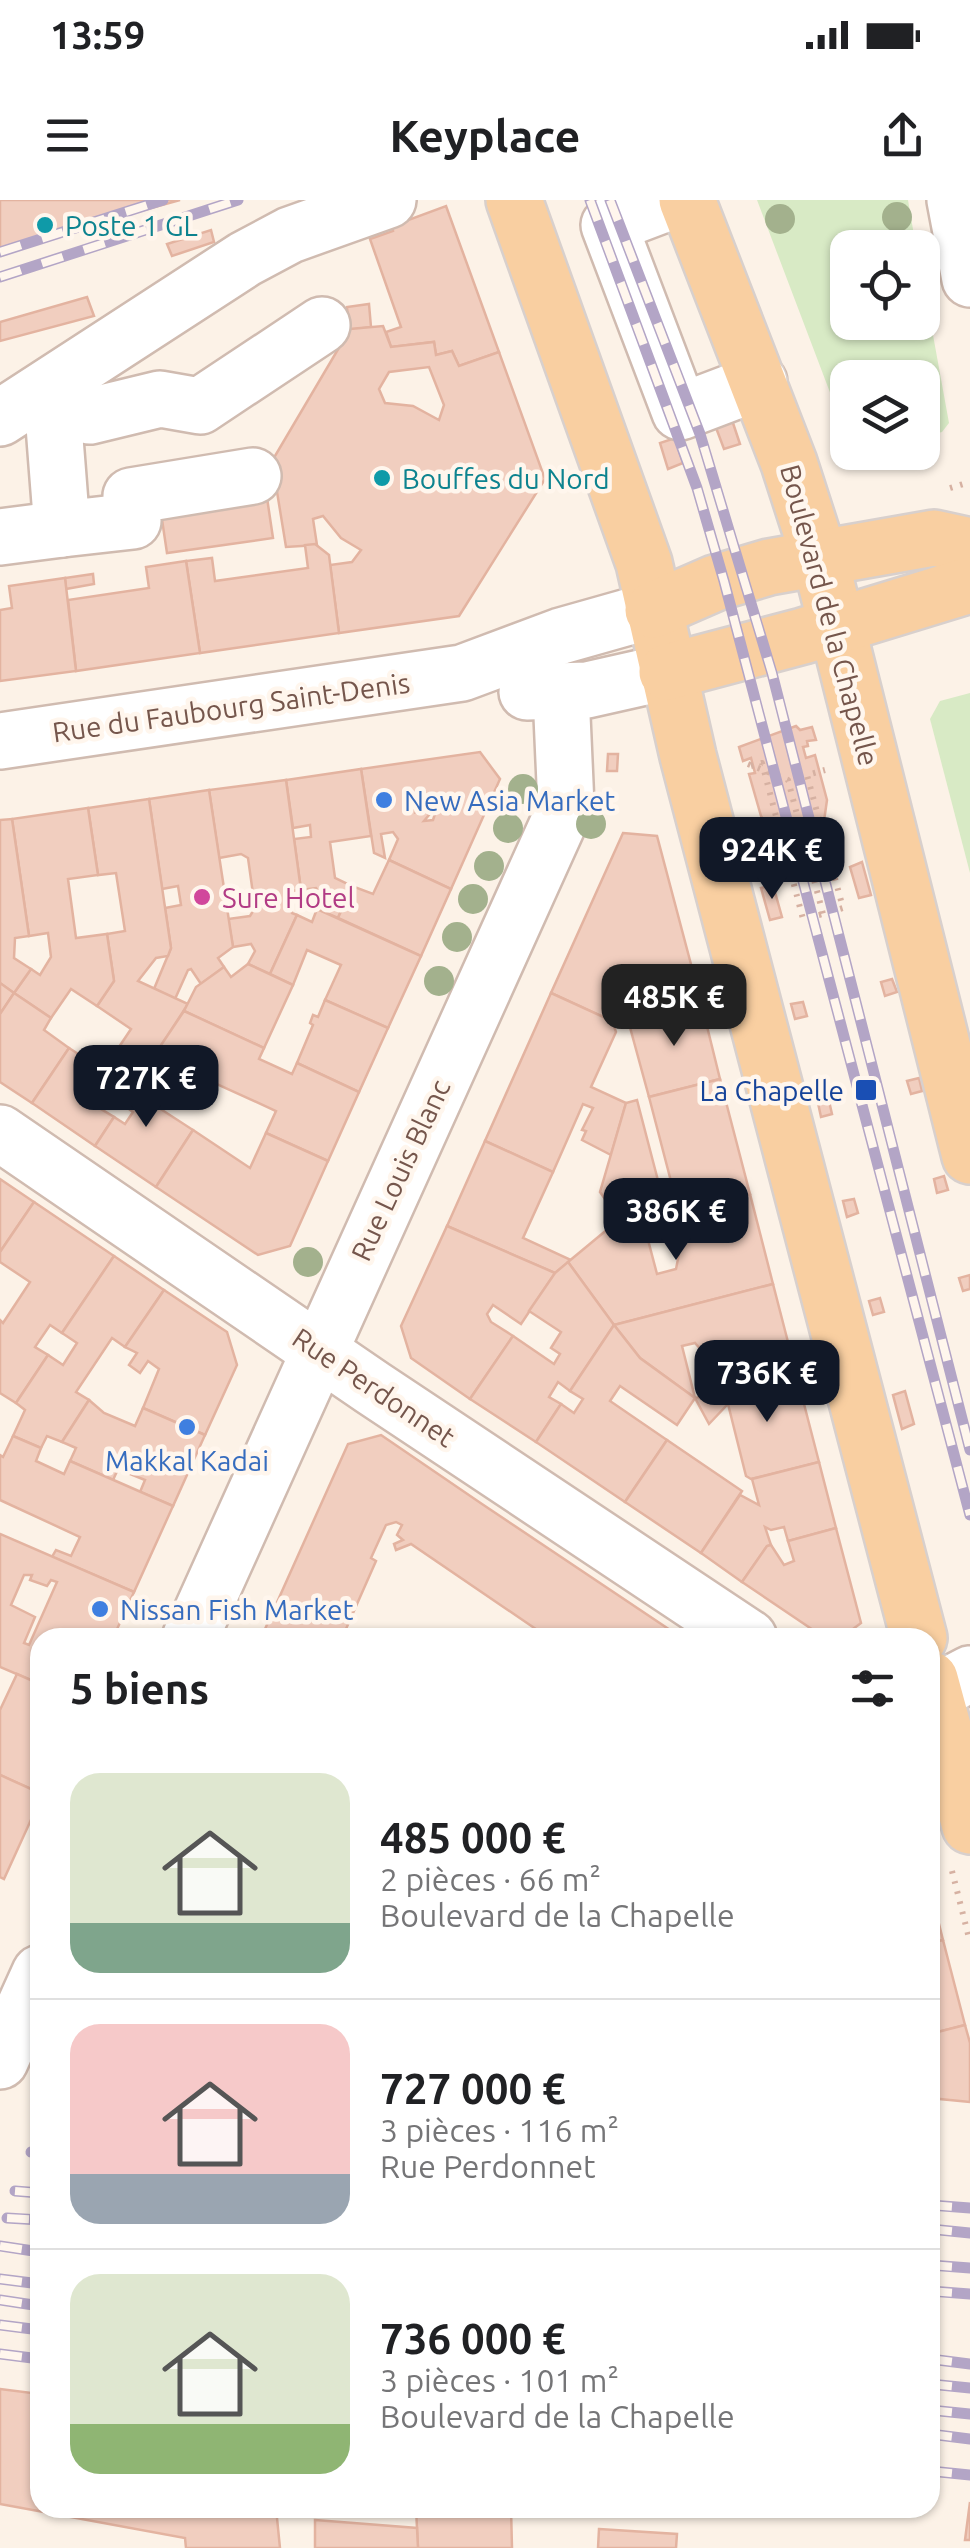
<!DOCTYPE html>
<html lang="fr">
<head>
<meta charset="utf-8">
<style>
  :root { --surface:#fff; --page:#f2f2f2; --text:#202124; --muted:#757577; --line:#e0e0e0; --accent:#111827 }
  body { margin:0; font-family:Ubuntu,sans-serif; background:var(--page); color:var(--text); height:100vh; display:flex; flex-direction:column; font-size:38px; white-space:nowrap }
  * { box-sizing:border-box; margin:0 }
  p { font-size:32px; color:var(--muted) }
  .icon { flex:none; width:55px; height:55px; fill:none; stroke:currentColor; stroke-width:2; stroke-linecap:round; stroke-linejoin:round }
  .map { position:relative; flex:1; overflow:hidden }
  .panel { position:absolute; left:30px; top:1428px; width:910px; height:890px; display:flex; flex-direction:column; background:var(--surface); border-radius:30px; box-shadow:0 2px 8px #0004 }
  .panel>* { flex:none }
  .tools { position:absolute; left:830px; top:30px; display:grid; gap:20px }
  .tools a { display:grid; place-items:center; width:110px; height:110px; border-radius:20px; background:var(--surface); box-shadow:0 2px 8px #0004; font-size:50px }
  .price { position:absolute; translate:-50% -85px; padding:0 22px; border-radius:20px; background:var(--accent); color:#fff; font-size:32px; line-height:65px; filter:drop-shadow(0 2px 5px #0008) }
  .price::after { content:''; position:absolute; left:50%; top:60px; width:30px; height:22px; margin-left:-15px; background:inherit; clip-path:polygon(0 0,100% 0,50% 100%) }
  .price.selected { background:#222; color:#fff }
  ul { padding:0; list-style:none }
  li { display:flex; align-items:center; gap:30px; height:250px; padding:0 40px }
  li+li { border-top:2px solid var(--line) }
  li span { display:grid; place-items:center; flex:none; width:280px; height:200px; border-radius:30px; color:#555 }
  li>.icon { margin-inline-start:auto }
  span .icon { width:120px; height:120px; fill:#fffc; stroke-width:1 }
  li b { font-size:42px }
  h2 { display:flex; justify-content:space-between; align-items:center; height:120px; padding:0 40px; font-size:42px }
  .status { display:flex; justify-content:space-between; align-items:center; height:70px; padding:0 50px; background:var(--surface); direction:ltr }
  .status svg { height:28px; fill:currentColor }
  header { display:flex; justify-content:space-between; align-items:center; height:130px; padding:0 40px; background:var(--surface); font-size:45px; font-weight:700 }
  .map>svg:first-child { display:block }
  .green { fill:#d8eac5 }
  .building { fill:#f1cebf; stroke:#e3b3a0; stroke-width:2.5; fill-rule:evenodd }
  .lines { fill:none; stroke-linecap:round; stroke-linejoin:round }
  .minor-casing { stroke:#d0bbb0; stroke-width:60 }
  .major-casing { stroke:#d8d0cd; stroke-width:60 }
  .path { stroke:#d6b1a2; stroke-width:6; stroke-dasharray:2.5 8; stroke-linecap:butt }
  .minor { stroke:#fff; stroke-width:55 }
  .major { stroke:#f9cfa1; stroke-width:55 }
  .rail-casing { stroke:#b3a5c6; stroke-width:11 }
  .rail { stroke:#fff6ed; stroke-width:8; stroke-dasharray:22; stroke-linecap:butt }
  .tree { fill:#a3b18d }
  .culture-dot { fill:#0f9aa8; stroke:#fff6ed; stroke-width:4 }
  .shop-dot { fill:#3f7fe0; stroke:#fff6ed; stroke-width:4 }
  .hotel-dot { fill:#d1479c; stroke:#fff6ed; stroke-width:4 }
  .transit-dot { fill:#1a4fb4; stroke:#fff6ed; stroke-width:4 }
  .labels { text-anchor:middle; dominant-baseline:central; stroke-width:9; stroke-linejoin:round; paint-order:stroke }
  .culture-label { font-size:28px; fill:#0d838f; stroke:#fff6ed; text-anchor:start }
  .street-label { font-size:28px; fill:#75564c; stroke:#fff6ed }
  .shop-label { font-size:28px; fill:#366cbe; stroke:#fff6ed; text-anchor:start }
  .hotel-label { font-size:28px; fill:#b23c85; stroke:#fff6ed; text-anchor:start }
  .transit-label { font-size:28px; fill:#164399; stroke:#fff6ed; text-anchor:end }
</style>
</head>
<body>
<div class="status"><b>13:59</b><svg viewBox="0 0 49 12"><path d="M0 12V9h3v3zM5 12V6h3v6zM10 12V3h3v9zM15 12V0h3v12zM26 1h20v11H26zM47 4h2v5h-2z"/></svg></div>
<header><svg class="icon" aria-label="menu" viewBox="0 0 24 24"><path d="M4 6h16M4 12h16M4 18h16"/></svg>Keyplace<svg class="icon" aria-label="share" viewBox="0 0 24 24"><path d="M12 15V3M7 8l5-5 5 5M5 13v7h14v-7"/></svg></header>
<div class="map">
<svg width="970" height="2348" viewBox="0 0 970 2348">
  <rect width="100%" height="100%" fill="#fcf2e7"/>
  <!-- green -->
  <g class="green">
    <path d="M757,0H908L916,47L848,48V122H922L923,80L949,223L942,232L923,237L922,178H848L847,234L845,232Z"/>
    <path d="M970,493V673L930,519L940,501Z"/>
  </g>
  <!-- building -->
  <g class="building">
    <path d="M0,0H180L0,50Z"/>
    <path d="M446,6L499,152L459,166L452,151L436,155L434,142L391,147L386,132L401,127L370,39L393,31L392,26Z"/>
    <path d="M211,30L214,42L172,56L167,44Z"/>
    <path d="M87,97L94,116L0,141V122Z"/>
    <path d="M369,104L371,127L349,130L347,107Z"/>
    <path d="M383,126L391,147L434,142L436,155L452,151L459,166L499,152L545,279L459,416L339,433L330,365L352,362L361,350L341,338L323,316L313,319L317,345L286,347L272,261L350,129ZM429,167L444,205L439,220L413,206L385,203L379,189L389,172Z"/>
    <path d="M732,220L740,244L724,249L715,225Z"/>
    <path d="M675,238L683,263L668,269L660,243Z"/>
    <path d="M266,291L273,338L167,353L160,306Z"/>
    <path d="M315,344L329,355L339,433L200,453L186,361L212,358L215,381L308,368L305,345Z"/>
    <path d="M186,361L200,453L76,471L68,400L149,388L146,367Z"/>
    <path d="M93,374L94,384L66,389L65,378Z"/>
    <path d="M65,378L76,471L0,481V410L12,408L9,386Z"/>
    <path d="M796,526L800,530L812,527L816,540L807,541L808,546L803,547L806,558L815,555L827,600L824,621L773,634L761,616L749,574L755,573L751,558L743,561L739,547Z"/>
    <path d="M480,552L500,579L451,689L389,660L398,639L393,632L381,634L385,658L374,653L361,569ZM433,602L437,608L433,620L424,621L429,615L424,609L416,612L420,603Z"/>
    <path d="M608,554H618L617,571H607Z"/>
    <path d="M361,569L371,636L330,642L335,678L352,686L338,718L317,709L323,698L316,688L301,690L294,639L311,637L310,625L293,628L286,580Z"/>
    <path d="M286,580L301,690L290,691L292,713L297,715L270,774L248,764L255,751L251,744L233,747L228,719L250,716L255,708L248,658L241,654L219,658L209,590Z"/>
    <path d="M209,590L233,747L218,758L224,767L201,784L191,769L188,770L175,799L154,789L171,748L165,708L181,705L178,686L162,689L149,599Z"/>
    <path d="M149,599L171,748L168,756L156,758L138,781L188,804L146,869L117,850L131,829L97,806L114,781L107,734L125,731L116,673L98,675L88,608Z"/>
    <path d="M88,608L98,675L68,679L76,738L107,734L114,781L97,806L71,789L51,818L14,793L31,769L40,775L51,757L48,733L29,736L12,619Z"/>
    <path d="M12,619L29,736L15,738L14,758L31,769L14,793L0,783V620Z"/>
    <path d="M623,633L657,636L701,802L625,820L628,812L638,810L635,798L624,796L612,821L551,793Z"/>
    <path d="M389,660L451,689L421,756L338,718L352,686L373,694Z"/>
    <path d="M862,662L871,695L859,698L850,667Z"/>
    <path d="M773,685L782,717L770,720L761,688Z"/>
    <path d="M317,709L421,756L388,828L325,800L341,765L307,750L293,785L270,774L297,715L312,722Z"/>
    <path d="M248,764L293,785L264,848L184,811L196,787L224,767L231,777Z"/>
    <path d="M892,779L897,792L885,796L881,782Z"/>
    <path d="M0,783L14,793L0,814Z"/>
    <path d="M14,793L51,818L44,830L69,848L32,903L0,882V814Z"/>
    <path d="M551,793L612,821L616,832L591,887L626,903L611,955L582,940L586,931L582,930L593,908L583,904L553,972L485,941Z"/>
    <path d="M325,800L388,828L359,892L297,863L313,825L310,823L313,815L318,817Z"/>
    <path d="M701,802L720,879L649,897L628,820Z"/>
    <path d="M803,802L807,816L795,819L791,804Z"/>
    <path d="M184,811L264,848L259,859L292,874L297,863L359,892L328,961L266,933L276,911L186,870L176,885L147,866Z"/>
    <path d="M69,848L103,870L117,850L146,869L124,902L111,894L101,909L114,917L95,946L32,903Z"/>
    <path d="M147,866L176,885L159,908L193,930L156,987L95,946L114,917L125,924L133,912L122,904Z"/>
    <path d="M919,878L922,891L911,894L907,881Z"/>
    <path d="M720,879L750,994L679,1012L649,897Z"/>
    <path d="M637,900L667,1015L624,1026L600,992L626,903Z"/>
    <path d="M829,901L832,914L821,917L818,903Z"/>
    <path d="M193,930L250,968L266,933L328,961L290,1046L258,1055L156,987Z"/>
    <path d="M485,941L553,972L523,1038L571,1060L555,1073L447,1026Z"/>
    <path d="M944,976L948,990L937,993L934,979Z"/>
    <path d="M0,979L34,1002L0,1052Z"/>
    <path d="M750,994L773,1084L614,1125L568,1062L620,1019L624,1026L643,1021L657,1074L676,1069L679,1054L673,1032L684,1029L679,1012Z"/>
    <path d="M854,999L858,1013L847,1017L843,1001Z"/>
    <path d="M34,1002L114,1056L62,1133L50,1125L35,1147L48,1155L16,1203L0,1193V1120L3,1123L30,1082L0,1062V1052Z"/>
    <path d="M447,1026L555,1073L521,1124L493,1105L487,1114L491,1122L513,1136L470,1199L411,1158L401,1126Z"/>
    <path d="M114,1056L164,1090L125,1147L112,1138L76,1192L89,1200L62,1242L47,1236L41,1248L13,1236L25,1210L16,1203L48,1155L63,1165L77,1143L62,1133Z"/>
    <path d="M568,1062L614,1125L570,1191L558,1182L549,1197L561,1204L536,1242L470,1199L513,1136L554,1164L560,1154L551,1148L561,1132L529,1111L555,1073Z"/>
    <path d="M970,1075V1089L963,1091L959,1078Z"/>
    <path d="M773,1084L796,1173L725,1190L715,1152H703L695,1143L682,1146L695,1198L640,1158L614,1125Z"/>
    <path d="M164,1090L227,1132L237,1165L205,1235L143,1208L159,1169L148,1161L140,1173L129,1165L137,1153L125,1147Z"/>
    <path d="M880,1098L884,1112L873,1115L869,1101Z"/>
    <path d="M614,1125L640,1158L695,1198L677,1225L620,1186L610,1201L667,1240L625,1302L536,1242L561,1204L574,1213L583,1199L570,1191Z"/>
    <path d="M796,1173L819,1262L751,1279L746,1276L728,1204L709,1224L695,1198Z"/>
    <path d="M905,1191L914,1224L902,1229L893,1195Z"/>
    <path d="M89,1200L104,1213L135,1226L143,1208L205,1235L173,1306L140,1292L145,1280L118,1269L113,1280L70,1261L76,1248L62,1242Z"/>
    <path d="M381,1235L482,1304L682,1438H549L411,1344L396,1350L394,1344L403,1340L397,1335L402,1325L396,1322L386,1325L371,1358L376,1361L342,1438H261L348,1244Z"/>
    <path d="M13,1236L41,1248L36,1261L64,1274L70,1261L173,1306L134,1392L52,1357L56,1350L71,1356L80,1337L0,1300V1255L3,1257Z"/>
    <path d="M667,1240L742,1291L701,1353L625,1302Z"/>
    <path d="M819,1262L836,1328L788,1341L784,1327L771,1330L765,1327L771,1345L767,1346L742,1382L701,1353L740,1295L759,1305L752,1279Z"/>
    <path d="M836,1328L861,1423L841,1438H825L742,1382L767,1346L771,1345L784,1365L794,1361L788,1341Z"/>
    <path d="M0,1334L134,1392L113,1438H40V1484L0,1467ZM24,1375H32L30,1380L47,1386L51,1380L57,1382L29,1445L24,1443L35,1417L11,1405Z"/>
    <path d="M17,1474L40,1484V1593L0,1575V1510Z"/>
    <path d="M0,1575L40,1593V1600L4,1679L0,1677Z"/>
    <path d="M930,1688L943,1740L930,1743Z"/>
    <path d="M943,1740L965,1825L930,1834V1743Z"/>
    <path d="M965,1825L970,1843V1902L930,1898V1834Z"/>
    <path d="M0,2189L40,2194V2308H276L280,2348H186L185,2338L0,2304Z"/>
    <path d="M970,2302V2340H965Z"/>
    <path d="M416,2308H511L512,2348H418Z"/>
    <path d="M315,2320L417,2328L418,2348H315Z"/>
    <path d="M599,2329L677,2334L676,2348H598Z"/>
  </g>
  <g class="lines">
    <defs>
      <g id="minor">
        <path d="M675,0L609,25L680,212L759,182"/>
        <path d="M955,0L970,79"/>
        <path d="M0,218L245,59L290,35L388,0"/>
        <path d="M253,276L131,296L133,321L62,329L51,187L90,216L160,199L200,206L322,125"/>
        <path d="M0,337L62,329"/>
        <path d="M527,492L587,490L667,472"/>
        <path d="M0,541L462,473L561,436L653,410"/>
        <path d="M0,933L373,1188L749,1438"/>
        <path d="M190,1438L566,606L561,493"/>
        <path d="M930,1495L970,1474"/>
        <path d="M0,1861L40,1773"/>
      </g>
      <g id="major">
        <path d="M514,0L644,363L688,556L919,1438"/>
        <path d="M687,0L789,263L820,359L970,956"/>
        <path d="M653,410L715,383L769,367L934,338L970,346"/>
        <path d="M667,472L803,436L970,385"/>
        <path d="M930,1479L970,1626"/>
      </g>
    </defs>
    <!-- minor casing -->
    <use href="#minor" class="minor-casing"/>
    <!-- major casing -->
    <use href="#major" class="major-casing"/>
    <!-- path -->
    <g class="path">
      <path d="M950,288L970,282"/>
      <path d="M748,564L788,580L823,714L843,708L807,575L825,570"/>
      <path d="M751,566L762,563L803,719L823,714"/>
      <path d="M952,1671L970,1742"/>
    </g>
    <!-- minor -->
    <use href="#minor" class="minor"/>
    <!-- major -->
    <use href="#major" class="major"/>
    <defs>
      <g id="rail">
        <path d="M590,0L697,288L724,381L970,1315"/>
        <path d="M610,0L700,234L772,473L970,1250"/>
        <path d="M0,52L163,0"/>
        <path d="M0,77L238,0"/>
        <path d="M31,1952L40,1953"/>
        <path d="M15,1991L40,1993"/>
        <path d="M930,2005L970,2008"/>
        <path d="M7,2018L40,2020"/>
        <path d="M930,2029L970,2033"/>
        <path d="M0,2046L40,2052"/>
        <path d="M930,2065L970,2068"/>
        <path d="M0,2079L40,2084"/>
        <path d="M930,2091L970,2094"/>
        <path d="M0,2100L40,2106"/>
        <path d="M0,2125L40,2130"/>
        <path d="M0,2154L40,2159"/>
        <path d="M930,2159L970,2164"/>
        <path d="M930,2184L970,2188"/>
        <path d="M930,2210L970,2214"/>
        <path d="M930,2234L970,2239"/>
        <path d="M930,2271L970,2275"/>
      </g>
    </defs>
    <!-- rail casing -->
    <use href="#rail" class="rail-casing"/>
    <!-- rail -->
    <use href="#rail" class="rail"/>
  </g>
  <!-- trees -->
  <g class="tree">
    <circle cx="897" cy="17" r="15"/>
    <circle cx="780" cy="19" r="15"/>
    <circle cx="523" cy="589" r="15"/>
    <circle cx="591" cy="624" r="15"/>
    <circle cx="508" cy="628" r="15"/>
    <circle cx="489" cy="666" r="15"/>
    <circle cx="473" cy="699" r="15"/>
    <circle cx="457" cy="737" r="15"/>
    <circle cx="439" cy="781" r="15"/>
    <circle cx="308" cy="1062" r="15"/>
  </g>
  <!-- markers -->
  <g class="culture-dot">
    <circle cx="45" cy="25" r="10"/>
    <circle cx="382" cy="278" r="10"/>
  </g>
  <g class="shop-dot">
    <circle cx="384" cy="600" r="10"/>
    <circle cx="187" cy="1227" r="10"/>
    <circle cx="100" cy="1409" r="10"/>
  </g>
  <circle class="hotel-dot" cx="202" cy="697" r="10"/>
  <rect class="transit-dot" x="854" y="878" width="24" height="24" rx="5"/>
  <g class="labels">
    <!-- culture labels -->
    <g class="culture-label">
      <text x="65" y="25">Poste 1 GL</text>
      <text x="402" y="278">Bouffes du Nord</text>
    </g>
    <!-- street labels -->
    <g class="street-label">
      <text transform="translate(830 415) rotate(75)">Boulevard de la Chapelle</text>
      <text transform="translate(231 507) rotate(-8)">Rue du Faubourg Saint-Denis</text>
      <text transform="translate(400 970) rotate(-65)">Rue Louis Blanc</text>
      <text transform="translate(374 1187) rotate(34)">Rue Perdonnet</text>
    </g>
    <!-- shop labels -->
    <g class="shop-label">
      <text x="404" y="600">New Asia Market</text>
      <text x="187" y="1260" text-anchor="middle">Makkal Kadai</text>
      <text x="120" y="1409">Nissan Fish Market</text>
    </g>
    <!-- hotel labels -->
    <g class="hotel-label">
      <text x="222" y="697">Sure Hotel</text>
    </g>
    <!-- transit labels -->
    <g class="transit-label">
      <text x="844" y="890">La Chapelle</text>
    </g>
  </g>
</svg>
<div class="tools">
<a><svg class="icon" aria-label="locate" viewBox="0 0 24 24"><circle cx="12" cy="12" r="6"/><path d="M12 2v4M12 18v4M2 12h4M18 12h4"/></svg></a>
<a><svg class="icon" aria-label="layers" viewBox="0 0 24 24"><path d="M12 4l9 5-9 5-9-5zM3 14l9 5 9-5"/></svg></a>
</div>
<b class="price" style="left:772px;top:702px">924K €</b>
<b class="price selected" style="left:674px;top:849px">485K €</b>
<b class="price" style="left:146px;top:930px">727K €</b>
<b class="price" style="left:676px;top:1063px">386K €</b>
<b class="price" style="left:767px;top:1225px">736K €</b>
<section class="panel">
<h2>5 biens<svg class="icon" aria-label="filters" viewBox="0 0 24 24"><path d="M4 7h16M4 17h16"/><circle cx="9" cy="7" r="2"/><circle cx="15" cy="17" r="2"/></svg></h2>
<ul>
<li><span style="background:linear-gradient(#dfe7d0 75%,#7fa58c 0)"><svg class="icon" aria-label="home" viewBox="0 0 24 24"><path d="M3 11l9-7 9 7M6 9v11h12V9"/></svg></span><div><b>485 000 €</b><p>2 pièces · 66 m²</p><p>Boulevard de la Chapelle</p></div></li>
<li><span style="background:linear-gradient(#f6c9c9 75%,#9aa5b1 0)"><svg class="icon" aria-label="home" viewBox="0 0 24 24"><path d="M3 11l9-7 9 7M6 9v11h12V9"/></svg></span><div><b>727 000 €</b><p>3 pièces · 116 m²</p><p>Rue Perdonnet</p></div></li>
<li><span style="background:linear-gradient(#dfe7d0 75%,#8fb573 0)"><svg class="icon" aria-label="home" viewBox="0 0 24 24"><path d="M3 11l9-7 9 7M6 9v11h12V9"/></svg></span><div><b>736 000 €</b><p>3 pièces · 101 m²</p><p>Boulevard de la Chapelle</p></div></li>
</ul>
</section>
</div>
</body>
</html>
